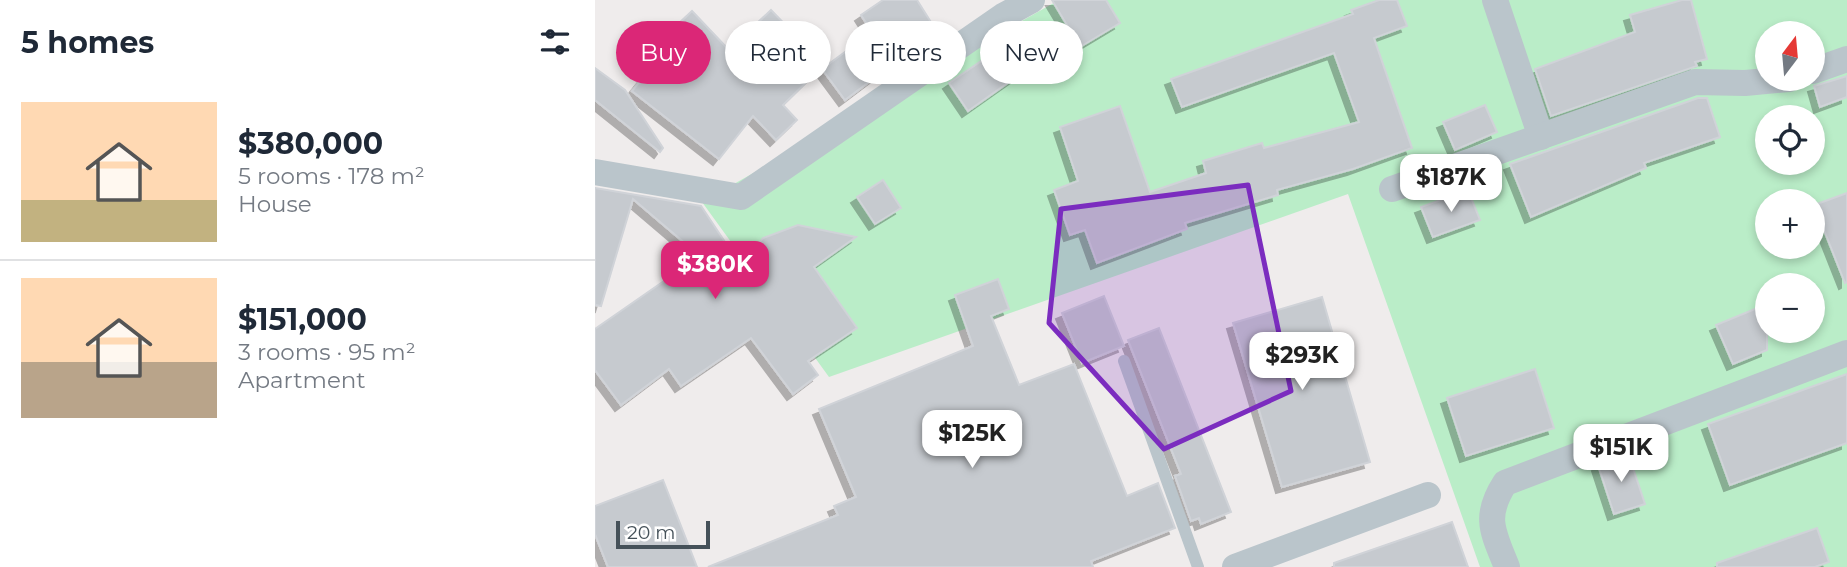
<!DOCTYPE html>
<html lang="en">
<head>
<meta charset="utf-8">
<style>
  :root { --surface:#fff; --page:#f2f2f3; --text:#1f2937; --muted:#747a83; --line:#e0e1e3; --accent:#db2777 }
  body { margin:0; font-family:Montserrat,sans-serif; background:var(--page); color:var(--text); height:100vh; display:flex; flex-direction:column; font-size:26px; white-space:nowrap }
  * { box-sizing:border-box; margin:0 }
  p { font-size:23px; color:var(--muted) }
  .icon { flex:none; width:38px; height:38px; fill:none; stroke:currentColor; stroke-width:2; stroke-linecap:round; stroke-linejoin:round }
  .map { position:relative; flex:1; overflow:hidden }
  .side { display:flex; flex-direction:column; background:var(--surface); width:595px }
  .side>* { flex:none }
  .hud { position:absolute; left:21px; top:21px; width:665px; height:63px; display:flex; gap:14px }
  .needle { width:46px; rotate:16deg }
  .tools { position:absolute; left:1160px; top:21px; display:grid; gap:14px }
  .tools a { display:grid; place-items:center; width:70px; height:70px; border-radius:50%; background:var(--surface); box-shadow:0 4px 10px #0003; font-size:35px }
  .scale { position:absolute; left:21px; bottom:18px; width:94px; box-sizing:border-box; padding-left:7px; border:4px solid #455159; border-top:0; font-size:19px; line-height:24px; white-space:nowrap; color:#455159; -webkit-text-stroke:5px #fff; paint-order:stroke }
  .price { position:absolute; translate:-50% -60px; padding:0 16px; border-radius:14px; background:#fff; color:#222; font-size:23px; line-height:46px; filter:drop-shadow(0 2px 4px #0008) }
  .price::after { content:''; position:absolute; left:50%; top:42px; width:21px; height:16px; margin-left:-10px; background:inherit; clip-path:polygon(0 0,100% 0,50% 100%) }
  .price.active { background:var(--accent); color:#fff }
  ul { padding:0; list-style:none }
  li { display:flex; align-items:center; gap:21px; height:175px; padding:0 21px }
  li+li { border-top:2px solid var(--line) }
  li span { display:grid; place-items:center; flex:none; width:196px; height:140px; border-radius:0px; color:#555 }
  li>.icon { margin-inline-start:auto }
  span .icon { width:84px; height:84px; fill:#fffc; stroke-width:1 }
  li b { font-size:30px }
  h2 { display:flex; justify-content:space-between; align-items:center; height:84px; padding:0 21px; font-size:30px }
  .tag { padding:0 24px; border-radius:32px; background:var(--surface); box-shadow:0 4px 10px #0003; font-size:24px; line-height:63px }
  .tag.active { background:var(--accent); color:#fff }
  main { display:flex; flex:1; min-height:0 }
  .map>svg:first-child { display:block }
  .green { fill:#baedc8; fill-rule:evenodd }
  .building { fill:#c6cacf; stroke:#d0d3d8; stroke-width:2; filter:url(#shadow) }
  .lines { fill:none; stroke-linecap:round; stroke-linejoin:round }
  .service { stroke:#bac5cb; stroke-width:12 }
  .minor { stroke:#bac5cb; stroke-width:26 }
  .marked { fill:#7b2cbf; fill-opacity:0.2; stroke:#7b2cbf; stroke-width:5; stroke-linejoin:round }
</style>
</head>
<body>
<main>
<section class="side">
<h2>5 homes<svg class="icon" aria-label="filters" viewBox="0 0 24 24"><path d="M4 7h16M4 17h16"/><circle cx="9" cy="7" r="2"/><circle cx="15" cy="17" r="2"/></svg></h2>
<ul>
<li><span style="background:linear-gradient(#ffd9b3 70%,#c2b280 0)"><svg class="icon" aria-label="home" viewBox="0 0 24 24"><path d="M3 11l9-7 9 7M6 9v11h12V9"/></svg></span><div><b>$380,000</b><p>5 rooms · 178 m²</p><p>House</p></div></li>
<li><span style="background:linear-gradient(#ffd9b3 60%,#b9a48a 0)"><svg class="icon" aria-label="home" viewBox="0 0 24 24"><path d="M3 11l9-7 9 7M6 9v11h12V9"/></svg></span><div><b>$151,000</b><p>3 rooms · 95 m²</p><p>Apartment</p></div></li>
</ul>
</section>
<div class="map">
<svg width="1252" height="567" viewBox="0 0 1252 567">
  <defs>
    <filter id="shadow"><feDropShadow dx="-6" dy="6" stdDeviation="0" flood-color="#0004"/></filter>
  </defs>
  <rect width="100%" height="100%" fill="#efecec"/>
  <!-- green -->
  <path class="green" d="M464,0H1252V567H885L753,194L234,377L107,202ZM1172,33H1218V79H1172ZM1172,117H1218V163H1172ZM1172,201H1218V247H1172ZM1172,285H1218V331H1172Z"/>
  <!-- building -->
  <g class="building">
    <path d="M288,0H322L339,27L281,65L287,72L250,100L227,69L277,32L266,15Z"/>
    <path d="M457,0H511L525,23L485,47Z"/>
    <path d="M784,0H802L812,26L779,38L817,148L758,169L682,190L683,195L590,223L592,229L502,263L490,230L475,235L459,190L483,181L465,127L525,106L555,192L611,173L608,161L667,143L669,148L764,122L739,53L587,107L576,79L758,14L756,10Z"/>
    <path d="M1087,0H1096L1112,59L1100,62L1102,66L956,116L940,69L1040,32L1035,15Z"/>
    <path d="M176,10L229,65L188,105L202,120L181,140L158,116L124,159L37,91L68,53L60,46L97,11L134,50Z"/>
    <path d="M420,38L438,65L373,111L354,83Z"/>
    <path d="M0,68L30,90L68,148L65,152L0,100Z"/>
    <path d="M1252,76V97L1225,107L1219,86Z"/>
    <path d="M1103,98H1112L1125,137L1049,163L1051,168L936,217L915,164Z"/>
    <path d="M890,105L902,132L860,150L848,122Z"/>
    <path d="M288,180L306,208L280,224L262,197Z"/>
    <path d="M0,188L106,206L146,266L168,238L203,225L261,237L219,267L262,328L213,361L223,375L198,394L156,338L86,386L74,369L26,405L0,370V329L105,256L38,199L6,306L0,305Z"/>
    <path d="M873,190L885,220L838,237L826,207Z"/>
    <path d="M1252,193V282L1250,283L1219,205Z"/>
    <path d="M403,279L414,309L396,316L424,385L479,364L532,496L563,483L580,528L496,561L498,567H113L243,515L239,506L261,497L224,409L378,346L360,295Z"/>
    <path d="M509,296L529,346L487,363L467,313Z"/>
    <path d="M727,297L775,462L687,487L638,323Z"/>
    <path d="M1172,304V350L1138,364L1121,325Z"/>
    <path d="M564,328L636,512L606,524L604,518L596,521L580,476L586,474L533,340Z"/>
    <path d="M940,369L959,428L871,456L852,398Z"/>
    <path d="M1252,374V443L1135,485L1113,424Z"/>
    <path d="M1033,453L1050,504L1019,514L1003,465Z"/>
    <path d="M68,480L102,567H13L0,534V506Z"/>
    <path d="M857,522L873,567H739V563Z"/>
    <path d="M1222,528L1234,562L1220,567H1122V563Z"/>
  </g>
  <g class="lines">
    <!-- service -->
    <path class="service" d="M529,361L603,567"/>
    <!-- minor -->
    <g class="minor">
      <path d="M900,0L946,137"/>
      <path d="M1218,71L1252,59"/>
      <path d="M0,172L146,197L408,16L437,0"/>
      <path d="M797,189L1100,82L1150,83L1194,79"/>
      <path d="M640,567L833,495"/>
      <path d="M912,567C898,532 888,517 910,483L1252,353"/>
    </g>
  </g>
  <!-- marked area -->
  <path class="marked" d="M653,185L696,391L569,449L454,323L466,209Z"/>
</svg>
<div class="tools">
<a><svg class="needle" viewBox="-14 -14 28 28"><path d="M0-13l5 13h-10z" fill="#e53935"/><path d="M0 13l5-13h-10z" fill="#747a83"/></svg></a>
<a><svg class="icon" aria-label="locate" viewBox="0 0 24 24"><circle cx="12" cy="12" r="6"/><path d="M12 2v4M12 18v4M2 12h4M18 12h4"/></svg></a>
<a>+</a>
<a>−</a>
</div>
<div class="scale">20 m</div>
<b class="price" style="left:856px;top:214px">$187K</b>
<b class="price active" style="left:120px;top:301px">$380K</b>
<b class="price" style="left:707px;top:392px">$293K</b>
<b class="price" style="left:377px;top:470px">$125K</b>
<b class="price" style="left:1026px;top:484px">$151K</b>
<div class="hud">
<a class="tag active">Buy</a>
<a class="tag">Rent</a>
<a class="tag">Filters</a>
<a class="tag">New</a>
</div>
</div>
</main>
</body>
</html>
